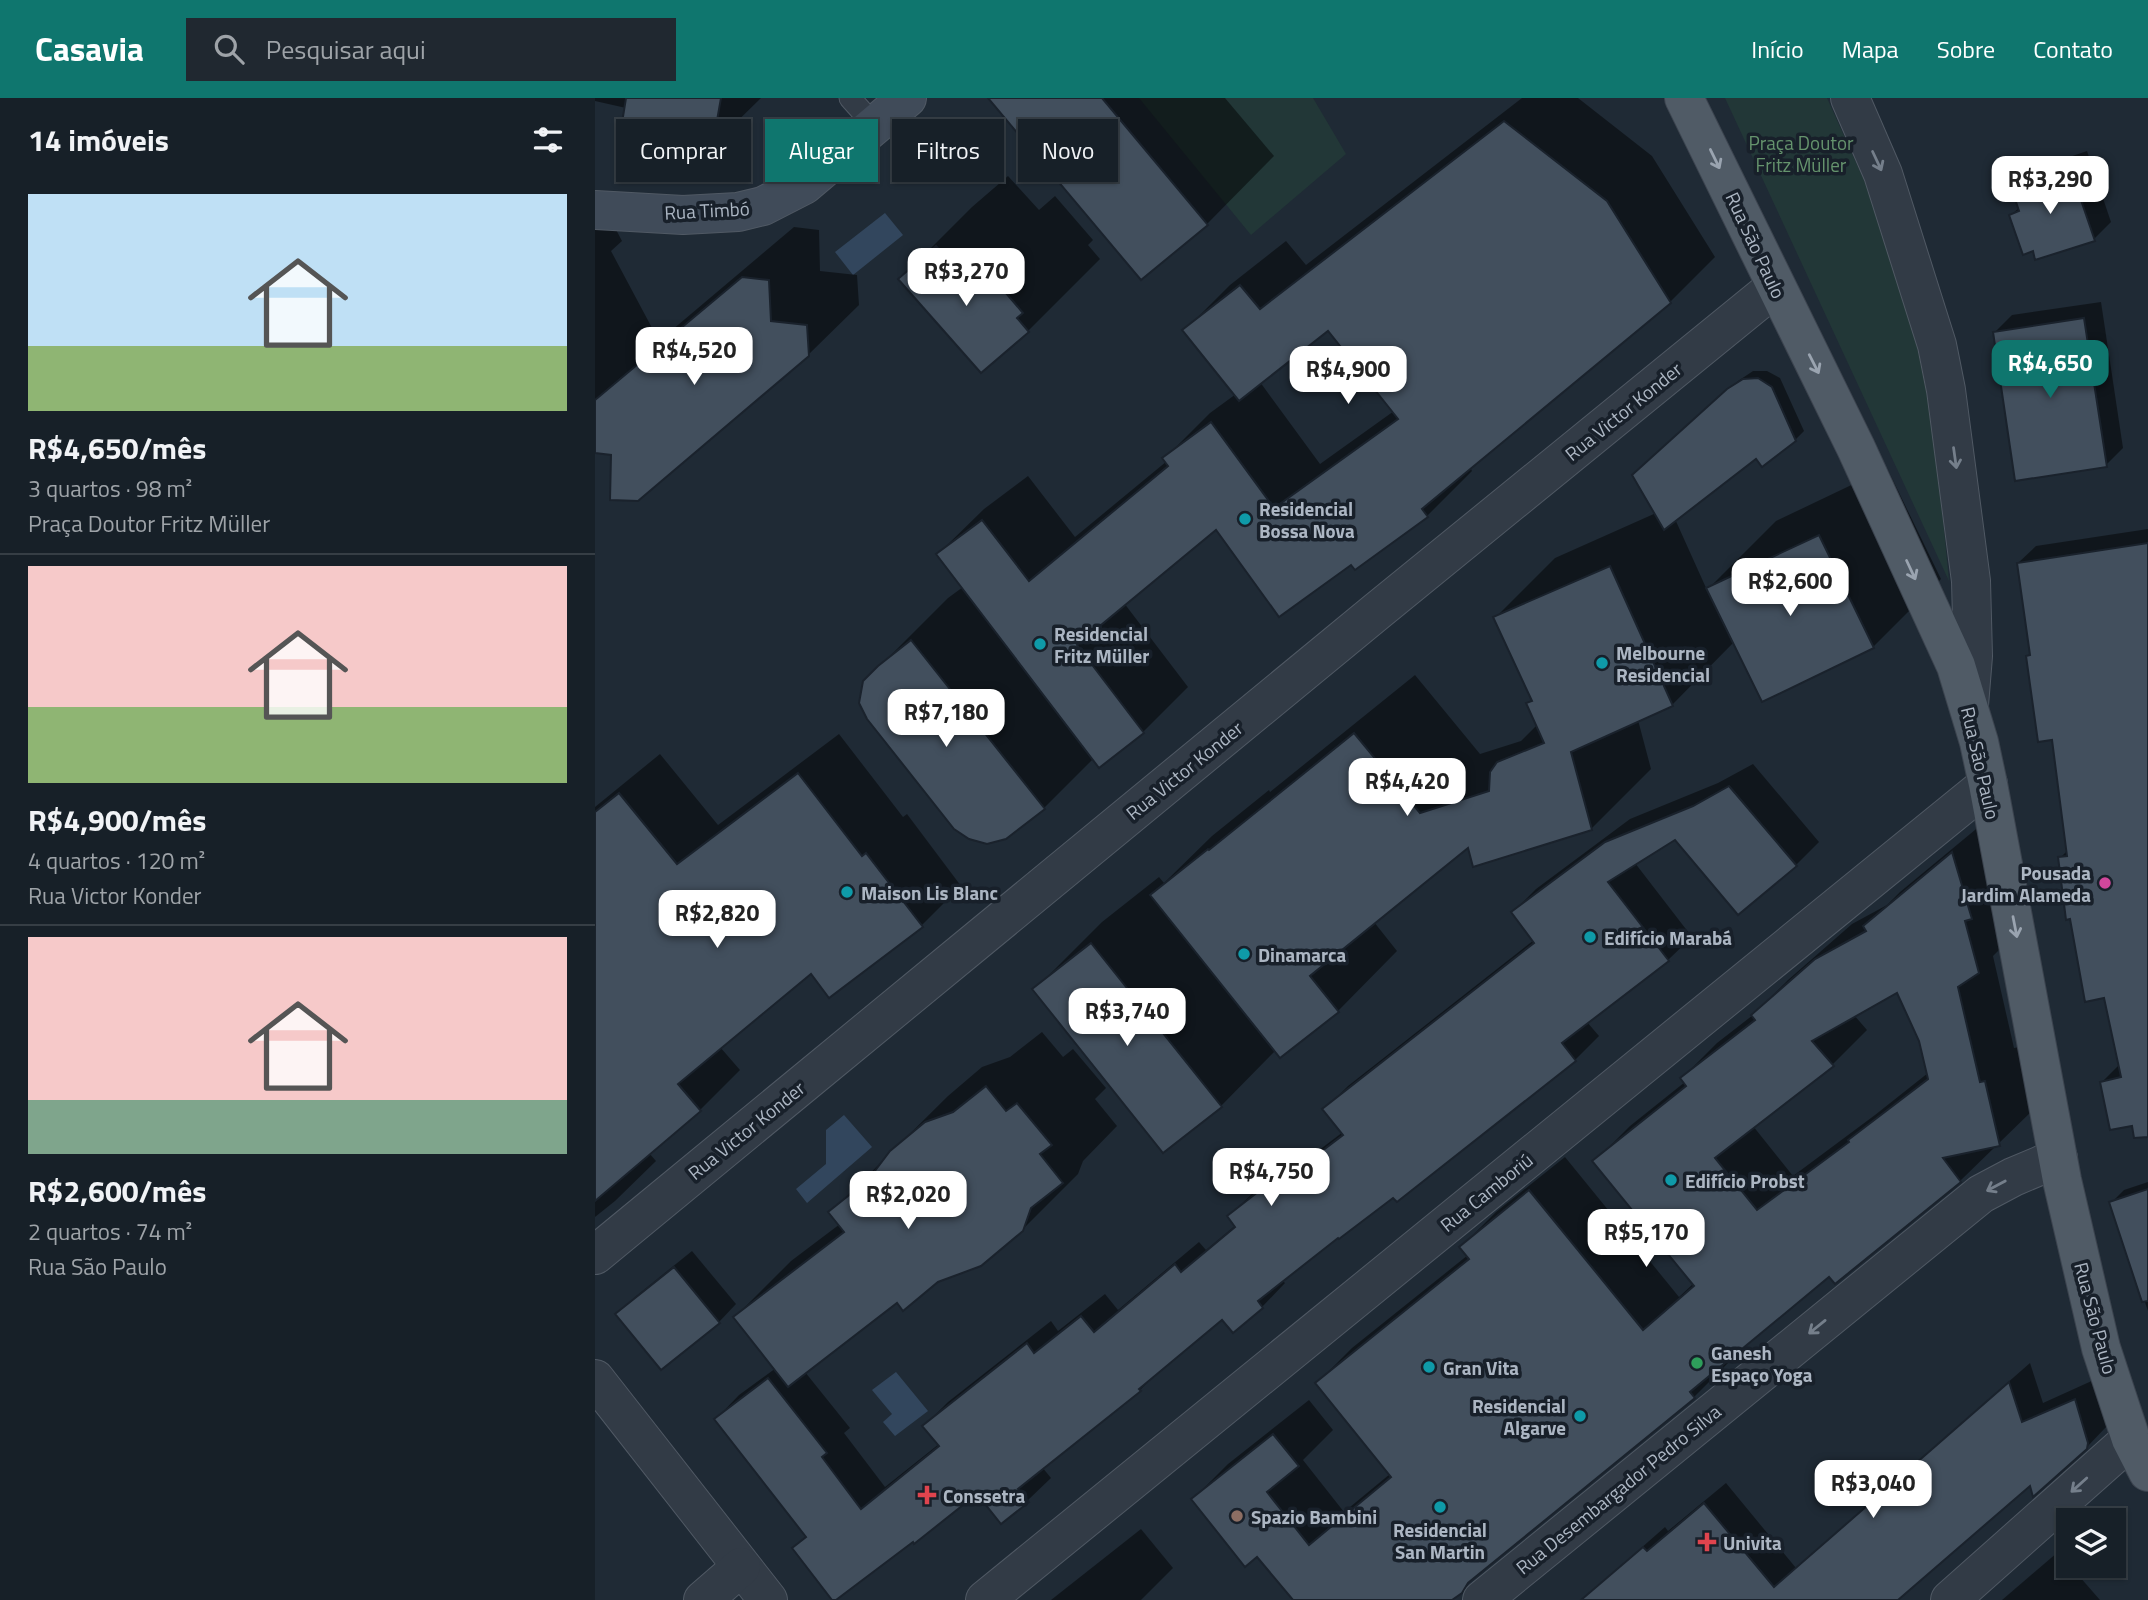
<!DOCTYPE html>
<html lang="pt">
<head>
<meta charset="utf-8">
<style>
  :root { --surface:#172028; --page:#202830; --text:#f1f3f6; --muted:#9ea3a8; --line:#363e45; --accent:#0f766e }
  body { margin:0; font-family:"Titillium Web",sans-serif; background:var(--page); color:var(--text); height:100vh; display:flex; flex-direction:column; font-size:26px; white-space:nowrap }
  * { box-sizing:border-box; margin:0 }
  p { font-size:23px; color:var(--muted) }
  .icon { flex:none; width:38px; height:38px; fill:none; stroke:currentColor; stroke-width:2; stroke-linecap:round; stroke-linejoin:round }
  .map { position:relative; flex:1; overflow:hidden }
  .sheet { display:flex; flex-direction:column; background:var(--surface); width:595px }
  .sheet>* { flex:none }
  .guide { position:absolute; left:21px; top:21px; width:665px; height:63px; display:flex; gap:14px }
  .buttons { position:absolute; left:1461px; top:1410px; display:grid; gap:14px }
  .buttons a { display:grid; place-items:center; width:70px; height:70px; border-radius:0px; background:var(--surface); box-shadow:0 2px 5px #0004,0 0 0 2px var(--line); font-size:35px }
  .price { position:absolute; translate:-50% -60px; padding:0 16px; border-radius:14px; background:#fff; color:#222; font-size:23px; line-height:46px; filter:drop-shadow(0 2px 4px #0008) }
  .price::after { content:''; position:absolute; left:50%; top:42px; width:21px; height:16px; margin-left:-10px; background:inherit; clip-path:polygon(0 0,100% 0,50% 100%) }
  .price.active { background:var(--accent); color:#fff }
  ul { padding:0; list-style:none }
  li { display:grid; align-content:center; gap:14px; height:371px; padding:0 28px }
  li+li { border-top:2px solid var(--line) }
  li span { display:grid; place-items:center; height:217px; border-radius:0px; color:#555 }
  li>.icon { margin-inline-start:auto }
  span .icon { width:126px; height:126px; fill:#fffc; stroke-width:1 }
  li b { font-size:30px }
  h2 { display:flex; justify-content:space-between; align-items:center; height:84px; padding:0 28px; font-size:30px }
  .tag { padding:0 24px; border-radius:0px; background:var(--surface); box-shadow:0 2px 5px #0004,0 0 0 2px var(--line); font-size:24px; line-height:63px }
  .tag.active { background:var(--accent); color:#fff }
  header { display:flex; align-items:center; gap:42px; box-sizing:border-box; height:98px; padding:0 35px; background:var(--accent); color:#fff }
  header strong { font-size:33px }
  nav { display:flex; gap:38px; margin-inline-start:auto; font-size:24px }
  .search { width:490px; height:63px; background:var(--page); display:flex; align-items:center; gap:18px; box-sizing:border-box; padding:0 24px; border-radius:0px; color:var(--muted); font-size:26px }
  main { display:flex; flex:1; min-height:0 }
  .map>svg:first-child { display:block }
  .green { fill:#223737 }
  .water { fill:#32465d }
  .shadow { fill:#0007; fill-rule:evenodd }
  .building { fill:#424f5d; stroke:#1a222c; stroke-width:2; fill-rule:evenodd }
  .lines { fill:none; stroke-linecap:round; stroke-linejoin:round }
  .service-casing { stroke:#505964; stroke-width:23 }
  .minor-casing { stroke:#505964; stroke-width:40 }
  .tertiary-casing { stroke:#505964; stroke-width:40 }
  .secondary-casing { stroke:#505964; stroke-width:40 }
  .primary-casing { stroke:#3c444f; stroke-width:40 }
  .service { stroke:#323b46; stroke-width:21 }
  .minor { stroke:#323b46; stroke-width:38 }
  .tertiary { stroke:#323b46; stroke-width:38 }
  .secondary { stroke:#404b59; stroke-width:38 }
  .primary { stroke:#505b66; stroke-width:38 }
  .oneway { stroke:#9aa4b0 }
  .oneway2 { stroke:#757f8b }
  .culture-dot { fill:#0f9aa8; stroke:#18202a; stroke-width:2.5 }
  .hotel-dot { fill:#d1479c; stroke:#18202a; stroke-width:2.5 }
  .leisure-dot { fill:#2e9e5b; stroke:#18202a; stroke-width:2.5 }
  .health-dot { fill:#e0444e; stroke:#18202a; stroke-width:2.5 }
  .education-dot { fill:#8d6e63; stroke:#18202a; stroke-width:2.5 }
  .labels { text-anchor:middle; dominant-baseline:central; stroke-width:7; stroke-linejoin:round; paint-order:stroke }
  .park-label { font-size:19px; fill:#65936d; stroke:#18202a }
  .street-label { font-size:19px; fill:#acb6c3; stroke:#18202a }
  .poi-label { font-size:19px; font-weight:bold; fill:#acb6c3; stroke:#18202a; text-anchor:start }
</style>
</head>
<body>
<header>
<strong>Casavia</strong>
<div class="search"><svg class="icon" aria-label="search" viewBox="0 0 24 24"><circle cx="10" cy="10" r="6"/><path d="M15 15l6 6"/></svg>Pesquisar aqui</div>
<nav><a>Início</a><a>Mapa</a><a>Sobre</a><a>Contato</a></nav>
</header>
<main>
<section class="sheet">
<h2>14 imóveis<svg class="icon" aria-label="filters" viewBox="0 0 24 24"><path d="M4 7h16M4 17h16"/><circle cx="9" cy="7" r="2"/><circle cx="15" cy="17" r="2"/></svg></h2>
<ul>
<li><span style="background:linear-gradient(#bfe0f5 70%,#8fb573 0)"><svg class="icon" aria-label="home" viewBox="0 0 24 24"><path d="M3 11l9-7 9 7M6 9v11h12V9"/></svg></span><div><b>R$4,650/mês</b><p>3 quartos · 98 m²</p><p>Praça Doutor Fritz Müller</p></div></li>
<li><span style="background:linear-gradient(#f6c9c9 65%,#8fb573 0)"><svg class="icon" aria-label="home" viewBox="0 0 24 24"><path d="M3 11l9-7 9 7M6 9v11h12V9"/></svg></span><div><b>R$4,900/mês</b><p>4 quartos · 120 m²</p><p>Rua Victor Konder</p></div></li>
<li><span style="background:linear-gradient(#f6c9c9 75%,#7fa58c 0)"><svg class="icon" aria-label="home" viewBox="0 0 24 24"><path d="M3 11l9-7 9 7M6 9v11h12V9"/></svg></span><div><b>R$2,600/mês</b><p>2 quartos · 74 m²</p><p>Rua São Paulo</p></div></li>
</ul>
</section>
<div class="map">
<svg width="1553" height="1502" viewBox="0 0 1553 1502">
  <rect width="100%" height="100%" fill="#1f2a35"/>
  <!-- green -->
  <g class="green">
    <path d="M544,0H718L751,56L656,137Z"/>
    <path d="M1130,0H1232L1273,91L1328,251L1336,297L1354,483Z"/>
  </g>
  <!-- water -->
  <g class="water">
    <path d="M290,115L308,137L258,177L240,154Z"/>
    <path d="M249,1017L277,1049L212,1105L201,1091L231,1066V1032Z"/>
    <path d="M301,1274L333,1313L300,1338L288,1324L297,1316L277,1292Z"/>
  </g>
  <!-- shadow -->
  <g class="shadow">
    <path d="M0,0H166L116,49L31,10L0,3Z"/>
    <path d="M395,0H630L679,58L612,126Z"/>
    <path d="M927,0H983L1057,58L1120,159L1075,204L875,369L877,373L832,418L757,464L621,429L529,505L593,589L548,634L499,660L449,710L269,584L353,500L368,489L343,456L389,411L433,378L480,439L572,363L570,360L615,315L641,296L590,232L635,187L691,143L711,167ZM733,231L799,313L725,366L665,284Z"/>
    <path d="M1492,53L1516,124L1499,141L1439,151L1416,117L1425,109L1418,90L1436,72Z"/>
    <path d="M413,78L444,112L460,98L498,142L493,147L505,161L433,233L305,181L377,109Z"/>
    <path d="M6,103L27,143L16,153L64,243L199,129L224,132L225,173L262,177L264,207L213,257L18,356L0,353V107Z"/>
    <path d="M1506,204L1528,350L1511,367L1400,234L1417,217Z"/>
    <path d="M1158,273H1172L1185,280L1209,333L1200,342L1162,358L1080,421L1112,492L1181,423L1292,370L1346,481L1278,549L1139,544L1077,607L1043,622L1056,671L996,731L874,747L779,824L802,853L743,913L681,952L626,1008L440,891L507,824L564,779L569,785L617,738L674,692L675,694L820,577L885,656L926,643L943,626L933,605L938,601L901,519L960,460L1061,415L1048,369L1143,283Z"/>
    <path d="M1553,431V1023L1507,984L1525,966L1510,898L1465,760L1473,752L1459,640L1432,559L1437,554L1423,465L1441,448Z"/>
    <path d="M244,636L308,719L312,716L366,788L326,828L217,874L125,949L145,972L105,1012L54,1055L61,1063L20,1103L0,1119V709L65,656L123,727Z"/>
    <path d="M1158,666L1224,744L1201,767L1080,739L1040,765L1097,839L1073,862L992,924L1004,938L980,962L802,1102L798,1097L687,1182L690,1185L667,1209L638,1233L627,1220L565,1272L545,1292L447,1369L456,1380L432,1403L382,1394L199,1450L212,1437L121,1321L144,1297L181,1270L140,1219L196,1163L245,1126L235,1115L353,998L387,969L415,959L447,934L468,959L478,951L511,990L500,1001L522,1028L488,1063L483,1076L427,1132L342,1183L303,1203L210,1274L255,1330L249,1335L290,1389L344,1346L329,1328L353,1304L456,1223L463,1233L510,1196L523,1212L604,1144L611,1152L641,1127L634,1118L658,1095L706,1057L711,1062L748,1034L730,1011L753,988L939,842L918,814L941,791L1035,721L1123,685Z"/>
    <path d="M1392,722L1418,838L1398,858L1419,950L1425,949L1439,1011L1365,1083L1235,1176L1132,1262L1134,1264L1099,1299L887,1471L855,1502H700L662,1457L598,1401L633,1366L714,1302L738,1332L708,1362L749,1414L795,1376L722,1285L757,1250L873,1157L866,1149L901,1114L970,1059L1084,1199L1099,1185L1000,1063L1035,1028L1090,984L1087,980L1122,945L1158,917L1193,882L1257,826L1292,807L1305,794ZM1303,892L1326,942L1333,975L1280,1017L1198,1078L1158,1028L1237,967L1272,932L1259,917Z"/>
    <path d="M1553,1084V1213L1516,1105L1529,1092Z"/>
    <path d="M97,1153L141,1206L124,1224L23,1216L40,1199Z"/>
    <path d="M1435,1265L1448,1305L1501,1281L1512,1328L1491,1350L1436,1385L1300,1502H987L1070,1429L1073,1433L1131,1385L1201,1470Z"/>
    <path d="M546,1431L578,1470L546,1502H456Z"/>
    <path d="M1463,1454L1505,1502H1407Z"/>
  </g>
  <!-- building -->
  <g class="building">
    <path d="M31,0H126L117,51L25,37Z"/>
    <path d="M393,0H507L613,127L546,182Z"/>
    <path d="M909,23L1012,103L1076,205L827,411L833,419L760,472L756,467L684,519L621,432L482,547L549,635L504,670L341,456L387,422L434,483L573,368L567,360L616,324L679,410L803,321L733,233L644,303L587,232L645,187L665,211Z"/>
    <path d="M1475,70L1500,143L1440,162L1438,153L1428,157L1414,117L1424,113L1416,89Z"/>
    <path d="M341,148L371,183L388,168L428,215L422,220L434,234L386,275L303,181Z"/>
    <path d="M147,179L174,182L176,223L212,227L214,258L43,403L15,402L16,357L0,355V302Z"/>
    <path d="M1489,220L1512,369L1420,383L1398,234Z"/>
    <path d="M1163,280L1177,289L1201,343L1167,369L1161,361L1069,432L1037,377L1132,291L1148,281Z"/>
    <path d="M1224,437L1279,550L1167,604L1111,490Z"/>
    <path d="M1553,445V1039L1539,1040L1537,1028L1515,1032L1505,984L1526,979L1509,900L1490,904L1475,821L1471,822L1463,759L1472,758L1457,642L1443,644L1431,558L1435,557L1422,465Z"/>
    <path d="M1015,468L1078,608L976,654L997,732L878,769L873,750L715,878L744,914L685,960L555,797L613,751L614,752L759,635L825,715L894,693L895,674L902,664L949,645L931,605L937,603L898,519Z"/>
    <path d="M316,542L450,711L411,741L392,746L374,741L359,731L272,621L264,605L268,583L283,568Z"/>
    <path d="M203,675L267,758L271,755L328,829L234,900L216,876L83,986L106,1013L0,1103V714L24,695L82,766Z"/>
    <path d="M1134,688L1202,768L1143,817L1080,742L1013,784L1074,863L967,945L981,963L802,1104L798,1100L744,1141L743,1140L663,1203L668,1210L638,1235L627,1222L544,1291L546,1293L423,1391L434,1404L406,1426L382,1396L319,1446L318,1444L241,1502H237L197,1450L211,1439L119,1321L173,1280L232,1355L227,1359L266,1411L344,1348L327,1328L432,1245L439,1255L486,1218L499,1234L580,1166L586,1174L640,1129L632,1118L682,1079L686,1084L748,1037L727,1011L939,845L916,814L1010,744L1098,708Z"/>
    <path d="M1357,754L1377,821L1370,823L1384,875L1363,889L1385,984L1390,983L1405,1048L1348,1060L1366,1084L1240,1186L1234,1179L1095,1294L1100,1300L873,1485L867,1495L857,1502H698L662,1459L650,1469L596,1401L678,1336L704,1368L672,1394L714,1447L796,1379L720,1285L874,1161L864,1149L934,1092L1048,1232L1099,1188L997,1063L1091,988L1085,980L1160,922L1156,917L1220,861L1271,833L1268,828ZM1302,895L1324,943L1333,981L1253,1042L1254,1044L1162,1112L1120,1060L1239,968L1217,943Z"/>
    <path d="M496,845L627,1009L568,1055L437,891Z"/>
    <path d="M391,988L411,1013L422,1005L457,1047L445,1056L468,1085L436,1110L428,1133L386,1168L343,1184L308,1213L302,1205L193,1289L138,1219L249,1134L233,1114L273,1082L295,1053L330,1024L358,1014Z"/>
    <path d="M1553,1091V1203L1547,1204L1514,1104Z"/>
    <path d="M79,1169L125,1225L66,1272L20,1216Z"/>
    <path d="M1414,1284L1427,1324L1480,1301L1493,1345L1492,1351L1438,1399L1435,1388L1303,1502H986L1048,1449L1052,1453L1109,1405L1179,1489Z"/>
  </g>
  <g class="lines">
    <defs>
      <path id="service" d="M255,0L280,28"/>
      <g id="minor">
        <path d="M1255,0L1288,76L1342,247L1351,292L1376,483L1378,558L1374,607"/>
        <path d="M887,1502L1386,1096L1418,1079L1463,1060"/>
        <path d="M1355,1502L1536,1341"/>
      </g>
      <g id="tertiary">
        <path d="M0,1157L781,514L1180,189"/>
        <path d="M0,1281L173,1502"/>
        <path d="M108,1502L146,1469"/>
        <path d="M390,1502L1393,686"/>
      </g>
      <path id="secondary" d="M0,112L88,117L143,114L168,108L209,87L312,0"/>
      <path id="primary" d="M1089,0L1261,350L1361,568L1384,644L1393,686L1467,1082L1506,1250L1536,1341L1553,1374"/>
    </defs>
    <!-- service casing -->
    <use href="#service" class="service-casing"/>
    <!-- minor casing -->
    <use href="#minor" class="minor-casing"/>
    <!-- tertiary casing -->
    <use href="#tertiary" class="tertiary-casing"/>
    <!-- secondary casing -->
    <use href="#secondary" class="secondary-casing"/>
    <!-- primary casing -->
    <use href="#primary" class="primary-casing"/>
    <!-- service -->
    <use href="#service" class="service"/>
    <!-- minor -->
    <use href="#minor" class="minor"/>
    <!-- tertiary -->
    <use href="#tertiary" class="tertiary"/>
    <!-- secondary -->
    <use href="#secondary" class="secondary"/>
    <!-- primary -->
    <use href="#primary" class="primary"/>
  </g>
  <!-- one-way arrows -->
  <defs><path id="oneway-shaft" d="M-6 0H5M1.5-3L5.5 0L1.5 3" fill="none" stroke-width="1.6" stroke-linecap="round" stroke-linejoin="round" transform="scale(1.75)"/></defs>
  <g class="oneway">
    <use href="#oneway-shaft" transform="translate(1120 61) rotate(64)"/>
    <use href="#oneway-shaft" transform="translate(1219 266) rotate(63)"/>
    <use href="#oneway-shaft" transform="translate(1316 472) rotate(65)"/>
    <use href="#oneway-shaft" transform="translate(1420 829) rotate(79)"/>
  </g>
  <g class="oneway2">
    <use href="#oneway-shaft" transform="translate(1282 63) rotate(65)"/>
    <use href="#oneway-shaft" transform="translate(1360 360) rotate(82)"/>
    <use href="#oneway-shaft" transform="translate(1401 1088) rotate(152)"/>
    <use href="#oneway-shaft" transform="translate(1222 1229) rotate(141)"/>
    <use href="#oneway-shaft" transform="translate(1484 1387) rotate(138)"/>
  </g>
  <!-- markers -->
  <g class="culture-dot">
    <circle cx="650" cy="421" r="7"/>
    <circle cx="445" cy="546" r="7"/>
    <circle cx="1007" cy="565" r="7"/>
    <circle cx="252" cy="794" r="7"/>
    <circle cx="995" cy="839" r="7"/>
    <circle cx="649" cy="856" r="7"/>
    <circle cx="1076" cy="1082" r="7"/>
    <circle cx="834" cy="1269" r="7"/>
    <circle cx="985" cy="1318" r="7"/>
    <circle cx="845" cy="1409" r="7"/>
  </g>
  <circle class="hotel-dot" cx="1510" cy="785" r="7"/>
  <circle class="leisure-dot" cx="1102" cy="1265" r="7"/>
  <g class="health-dot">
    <path d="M328.5 1386.5h7v7h7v7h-7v7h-7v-7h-7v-7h7z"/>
    <path d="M1108.5 1433.5h7v7h7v7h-7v7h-7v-7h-7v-7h7z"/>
  </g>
  <circle class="education-dot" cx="642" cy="1418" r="7"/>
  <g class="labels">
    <!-- park labels -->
    <g class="park-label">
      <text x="1206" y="44">Praça Doutor<tspan x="1206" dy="22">Fritz Müller</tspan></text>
    </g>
    <!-- street labels -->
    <g class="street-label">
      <text transform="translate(112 112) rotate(-3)">Rua Timbó</text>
      <text transform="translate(1161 147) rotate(65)">Rua São Paulo</text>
      <text transform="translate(1028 313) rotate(-39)">Rua Victor Konder</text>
      <text transform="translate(1386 665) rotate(77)">Rua São Paulo</text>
      <text transform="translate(589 672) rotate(-39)">Rua Victor Konder</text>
      <text transform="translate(151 1032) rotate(-39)">Rua Victor Konder</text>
      <text transform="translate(891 1094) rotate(-39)">Rua Camboriú</text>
      <text transform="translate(1501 1220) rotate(75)">Rua São Paulo</text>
      <text transform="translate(1023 1391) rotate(-39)">Rua Desembargador Pedro Silva</text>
    </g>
    <!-- poi labels -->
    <g class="poi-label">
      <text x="664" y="410">Residencial<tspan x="664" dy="22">Bossa Nova</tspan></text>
      <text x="459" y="535">Residencial<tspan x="459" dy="22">Fritz Müller</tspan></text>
      <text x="1021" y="554">Melbourne<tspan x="1021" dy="22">Residencial</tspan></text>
      <text x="1496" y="774" text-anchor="end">Pousada<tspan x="1496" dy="22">Jardim Alameda</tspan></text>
      <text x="266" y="794">Maison Lis Blanc</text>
      <text x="1009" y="839">Edifício Marabá</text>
      <text x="663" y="856">Dinamarca</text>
      <text x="1090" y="1082">Edifício Probst</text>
      <text x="1116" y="1254">Ganesh<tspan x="1116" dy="22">Espaço Yoga</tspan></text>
      <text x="848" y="1269">Gran Vita</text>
      <text x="971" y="1307" text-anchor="end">Residencial<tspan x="971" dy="22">Algarve</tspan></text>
      <text x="348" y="1397">Conssetra</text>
      <text x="656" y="1418">Spazio Bambini</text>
      <text x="845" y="1431" text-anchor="middle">Residencial<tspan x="845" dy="22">San Martin</tspan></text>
      <text x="1128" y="1444">Univita</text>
    </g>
  </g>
</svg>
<div class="buttons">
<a><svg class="icon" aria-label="layers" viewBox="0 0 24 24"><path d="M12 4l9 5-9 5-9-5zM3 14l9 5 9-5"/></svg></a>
</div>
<b class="price" style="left:1455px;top:118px">R$3,290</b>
<b class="price" style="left:371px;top:210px">R$3,270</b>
<b class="price" style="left:99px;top:289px">R$4,520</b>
<b class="price active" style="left:1455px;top:302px">R$4,650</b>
<b class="price" style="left:753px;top:308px">R$4,900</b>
<b class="price" style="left:1195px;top:520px">R$2,600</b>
<b class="price" style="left:351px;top:651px">R$7,180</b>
<b class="price" style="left:812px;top:720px">R$4,420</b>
<b class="price" style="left:122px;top:852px">R$2,820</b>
<b class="price" style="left:532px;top:950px">R$3,740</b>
<b class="price" style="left:676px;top:1110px">R$4,750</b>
<b class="price" style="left:313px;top:1133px">R$2,020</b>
<b class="price" style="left:1051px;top:1171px">R$5,170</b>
<b class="price" style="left:1278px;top:1422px">R$3,040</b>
<div class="guide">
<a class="tag">Comprar</a>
<a class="tag active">Alugar</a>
<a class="tag">Filtros</a>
<a class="tag">Novo</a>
</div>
</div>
</main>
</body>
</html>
